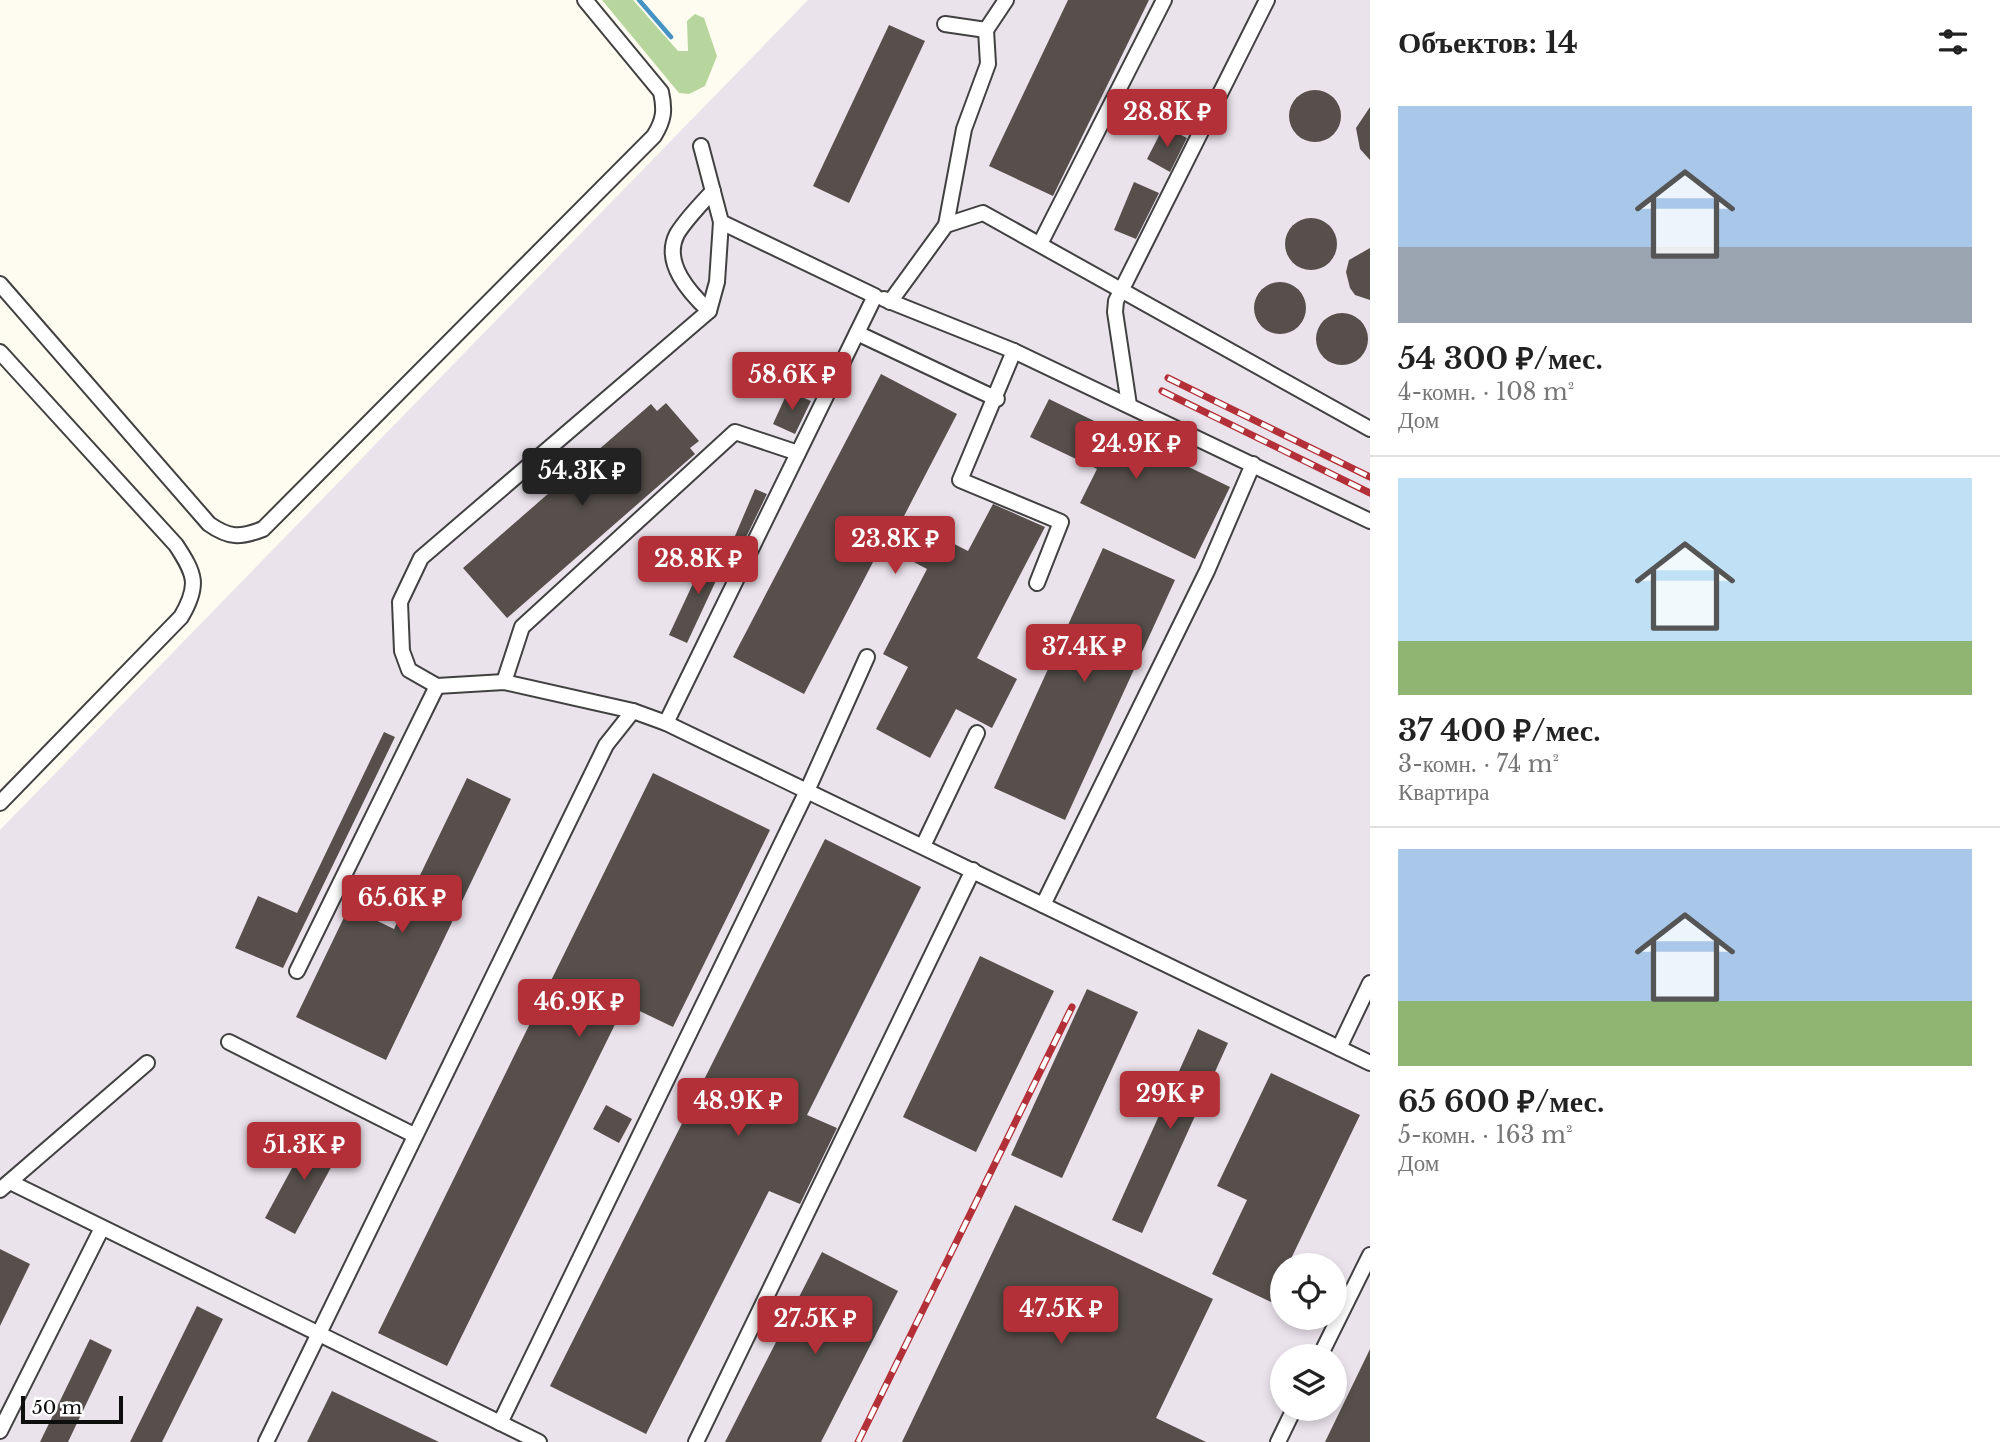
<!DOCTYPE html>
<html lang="ru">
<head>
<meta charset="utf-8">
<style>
  :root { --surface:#fff; --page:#f2f2f2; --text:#222; --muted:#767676; --line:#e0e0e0; --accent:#b43038 }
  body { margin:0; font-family:"Libre Baskerville",serif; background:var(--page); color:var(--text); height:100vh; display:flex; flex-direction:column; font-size:26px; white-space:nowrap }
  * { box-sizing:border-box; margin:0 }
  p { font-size:23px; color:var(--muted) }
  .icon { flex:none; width:38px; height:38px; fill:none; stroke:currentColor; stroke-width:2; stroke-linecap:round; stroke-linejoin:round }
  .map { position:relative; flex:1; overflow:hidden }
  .drawer { display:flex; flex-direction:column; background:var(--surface); width:630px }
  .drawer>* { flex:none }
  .fabs { position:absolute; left:1270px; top:1253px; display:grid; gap:14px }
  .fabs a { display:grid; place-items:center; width:77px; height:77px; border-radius:50%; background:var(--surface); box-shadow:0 4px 10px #0003; font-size:35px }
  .scale { position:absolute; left:21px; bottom:18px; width:102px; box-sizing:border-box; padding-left:7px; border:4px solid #0e0e0e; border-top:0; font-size:19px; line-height:24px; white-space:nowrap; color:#0e0e0e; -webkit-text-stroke:5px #fff; paint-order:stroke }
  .price { position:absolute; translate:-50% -60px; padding:0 16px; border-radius:7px; background:var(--accent); color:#fff; font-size:23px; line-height:46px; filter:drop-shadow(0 2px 4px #0008) }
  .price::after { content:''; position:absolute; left:50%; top:42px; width:21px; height:16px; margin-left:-10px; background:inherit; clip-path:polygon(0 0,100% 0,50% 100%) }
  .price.active { background:#222; color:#fff }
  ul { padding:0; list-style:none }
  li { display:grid; align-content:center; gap:14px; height:371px; padding:0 28px }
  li+li { border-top:2px solid var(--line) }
  li span { display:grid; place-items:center; height:217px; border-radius:0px; color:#555 }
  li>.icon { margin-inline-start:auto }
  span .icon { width:126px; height:126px; fill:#fffc; stroke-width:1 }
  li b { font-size:30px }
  h2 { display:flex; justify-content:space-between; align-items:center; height:84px; padding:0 28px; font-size:30px }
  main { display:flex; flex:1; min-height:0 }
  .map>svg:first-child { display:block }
  .industrial { fill:#ebe3ec; fill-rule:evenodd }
  .forest { fill:#b7d69d }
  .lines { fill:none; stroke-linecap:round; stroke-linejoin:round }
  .stream { stroke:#4593c3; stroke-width:4.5 }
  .building { fill:#564f4b }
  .minor-casing { stroke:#414141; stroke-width:18 }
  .minor { stroke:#fff; stroke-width:14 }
  .rail-casing { stroke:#b43038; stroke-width:7 }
  .rail { stroke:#fff; stroke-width:4.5; stroke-dasharray:13; stroke-linecap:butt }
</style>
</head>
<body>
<main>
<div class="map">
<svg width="1370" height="1442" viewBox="0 0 1370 1442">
  <rect width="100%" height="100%" fill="#fefbf0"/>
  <!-- industrial -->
  <path class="industrial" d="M808,0H1370V1442H0V830ZM1283,1265H1335V1318H1283ZM1283,1356H1335V1409H1283Z"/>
  <!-- forest -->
  <path class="forest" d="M602,0H633L678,51H688L687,21L695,14L704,18L717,56L705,86L689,94L679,93Z"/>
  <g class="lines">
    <!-- stream -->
    <path class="stream" d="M639,0L671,37"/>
  </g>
  <!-- building -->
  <g class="building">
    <path d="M1068,0H1149L1053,196L989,166Z"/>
    <path d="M889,25L925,41L849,203L813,186Z"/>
    <circle cx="1315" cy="116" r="26"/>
    <path d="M1370,107V160L1360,149L1356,128Z"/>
    <path d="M1164,126L1187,138L1170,172L1147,159Z"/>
    <path d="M1134,182L1159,193L1136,239L1114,230Z"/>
    <circle cx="1311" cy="244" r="26"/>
    <path d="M1370,248V300L1355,295L1350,288L1346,272L1349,260Z"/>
    <circle cx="1280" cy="308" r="26"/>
    <circle cx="1342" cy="339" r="26"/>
    <path d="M881,374L957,414L903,518L968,551L993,504L1045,527L977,658L1017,679L992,728L956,709L930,758L876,729L908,667L883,654L927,569L882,545L804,694L733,657Z"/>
    <path d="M788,391L811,401L795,434L773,424Z"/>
    <path d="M1049,399L1230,487L1195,559L1080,503L1097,469L1030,437Z"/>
    <path d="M666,403L699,441L690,448L695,454L507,618L463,568L651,404L657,411Z"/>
    <path d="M755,489L767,494L738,554L729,550Z"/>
    <path d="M1103,548L1175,580L1065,820L994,788Z"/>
    <path d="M709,549L727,557L687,643L669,635Z"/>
    <path d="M384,732L395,737L283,968L235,948L258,896L297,913Z"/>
    <path d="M653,773L770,830L673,1027L625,1004L447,1366L378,1333Z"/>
    <path d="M467,778L511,799L386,1060L296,1017L349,907L394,929Z"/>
    <path d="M825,839L921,887L807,1115L837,1128L800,1204L769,1191L646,1434L550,1386Z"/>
    <path d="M980,956L1054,991L976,1152L903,1117Z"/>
    <path d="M1087,989L1138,1012L1062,1178L1011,1155Z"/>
    <path d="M1198,1029L1228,1043L1142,1233L1112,1220Z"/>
    <path d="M1271,1073L1360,1115L1288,1265H1283V1277L1271,1302L1212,1274L1247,1200L1217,1186Z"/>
    <path d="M606,1105L632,1119L619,1143L593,1129Z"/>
    <path d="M312,1131L342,1147L295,1234L265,1218Z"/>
    <path d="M1015,1205L1213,1299L1156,1418L1206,1442H902Z"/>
    <path d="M0,1249L30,1264L0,1326Z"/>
    <path d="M822,1252L898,1291L821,1442H725Z"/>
    <path d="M197,1306L223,1319L162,1442H130Z"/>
    <path d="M90,1339L112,1350L68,1442H40Z"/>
    <path d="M1370,1349V1442H1325Z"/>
    <path d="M332,1391L439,1442H307Z"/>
  </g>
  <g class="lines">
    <defs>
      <g id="minor">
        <path d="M945,24L986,30L988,64L964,129L946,225"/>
        <path d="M986,30L1006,0"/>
        <path d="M721,222L717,282L709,311L421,558L400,602L402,651L409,670L437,686L504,682L633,711L666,723L1370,1063"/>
        <path d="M1040,244L1164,0"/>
        <path d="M0,284L209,524C229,538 240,538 263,529L654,136C664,120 665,110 661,92L585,0"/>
        <path d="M884,299L1014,351L1370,521"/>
        <path d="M890,302L946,225L983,213L1370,429"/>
        <path d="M709,311C690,293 662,263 677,234C686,219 701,204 713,191"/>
        <path d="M857,333L997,399"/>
        <path d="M1014,351L960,480L1061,522L1037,583"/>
        <path d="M0,352L176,545C195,574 200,585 181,617L0,803"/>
        <path d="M1129,405L1115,312L1116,301L1267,0"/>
        <path d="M504,682L522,627L735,432L798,453"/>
        <path d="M666,723L875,296L721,222L701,146"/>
        <path d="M923,846L977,733"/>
        <path d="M1043,905L1207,571L1253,464"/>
        <path d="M297,971L437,686"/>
        <path d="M229,1042L414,1135"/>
        <path d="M1339,1048L1370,983"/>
        <path d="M10,1182L539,1442"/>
        <path d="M0,1190L147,1063"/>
        <path d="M1320,1356L1370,1255"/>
        <path d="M500,1423L807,791L867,657"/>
        <path d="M0,1431L102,1228"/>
        <path d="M266,1442L606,745L633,711"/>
        <path d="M696,1442L973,870"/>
        <path d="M1278,1442L1294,1409"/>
      </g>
    </defs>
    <!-- minor casing -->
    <use href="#minor" class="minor-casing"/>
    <!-- minor -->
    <use href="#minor" class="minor"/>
    <defs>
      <g id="rail">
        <path d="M1168,378L1370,477"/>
        <path d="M1162,391L1370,493"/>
        <path d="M858,1442L1072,1007"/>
      </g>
    </defs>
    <!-- rail casing -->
    <use href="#rail" class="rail-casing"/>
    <!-- rail -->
    <use href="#rail" class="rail"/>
  </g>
</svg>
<div class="fabs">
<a><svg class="icon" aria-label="locate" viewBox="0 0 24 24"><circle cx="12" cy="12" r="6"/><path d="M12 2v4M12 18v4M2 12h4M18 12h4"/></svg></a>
<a><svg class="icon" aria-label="layers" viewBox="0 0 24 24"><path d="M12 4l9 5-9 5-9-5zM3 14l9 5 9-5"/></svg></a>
</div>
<div class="scale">50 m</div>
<b class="price" style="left:1167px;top:149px">28.8K ₽</b>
<b class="price" style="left:792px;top:412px">58.6K ₽</b>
<b class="price" style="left:1136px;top:481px">24.9K ₽</b>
<b class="price active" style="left:582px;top:508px">54.3K ₽</b>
<b class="price" style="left:895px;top:576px">23.8K ₽</b>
<b class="price" style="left:698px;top:596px">28.8K ₽</b>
<b class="price" style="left:1084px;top:684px">37.4K ₽</b>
<b class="price" style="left:402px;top:935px">65.6K ₽</b>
<b class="price" style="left:579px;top:1039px">46.9K ₽</b>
<b class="price" style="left:1170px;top:1131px">29K ₽</b>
<b class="price" style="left:738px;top:1138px">48.9K ₽</b>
<b class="price" style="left:304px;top:1182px">51.3K ₽</b>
<b class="price" style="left:1061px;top:1346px">47.5K ₽</b>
<b class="price" style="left:815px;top:1356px">27.5K ₽</b>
</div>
<section class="drawer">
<h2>Объектов: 14<svg class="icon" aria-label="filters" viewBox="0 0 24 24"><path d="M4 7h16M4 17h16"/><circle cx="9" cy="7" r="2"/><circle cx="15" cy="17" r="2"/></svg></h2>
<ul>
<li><span style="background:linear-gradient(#a9c7e8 65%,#9aa5b1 0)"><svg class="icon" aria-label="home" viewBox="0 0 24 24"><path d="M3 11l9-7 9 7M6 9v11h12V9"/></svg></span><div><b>54 300 ₽/мес.</b><p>4-комн. · 108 m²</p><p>Дом</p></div></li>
<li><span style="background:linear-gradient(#bfe0f5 75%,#8fb573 0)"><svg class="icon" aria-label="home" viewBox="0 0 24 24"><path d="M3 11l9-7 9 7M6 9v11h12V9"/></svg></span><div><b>37 400 ₽/мес.</b><p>3-комн. · 74 m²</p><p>Квартира</p></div></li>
<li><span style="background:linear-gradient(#a9c7e8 70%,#8fb573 0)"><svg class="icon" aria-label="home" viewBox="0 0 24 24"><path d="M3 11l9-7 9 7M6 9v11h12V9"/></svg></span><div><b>65 600 ₽/мес.</b><p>5-комн. · 163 m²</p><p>Дом</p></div></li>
</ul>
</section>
</main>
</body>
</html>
